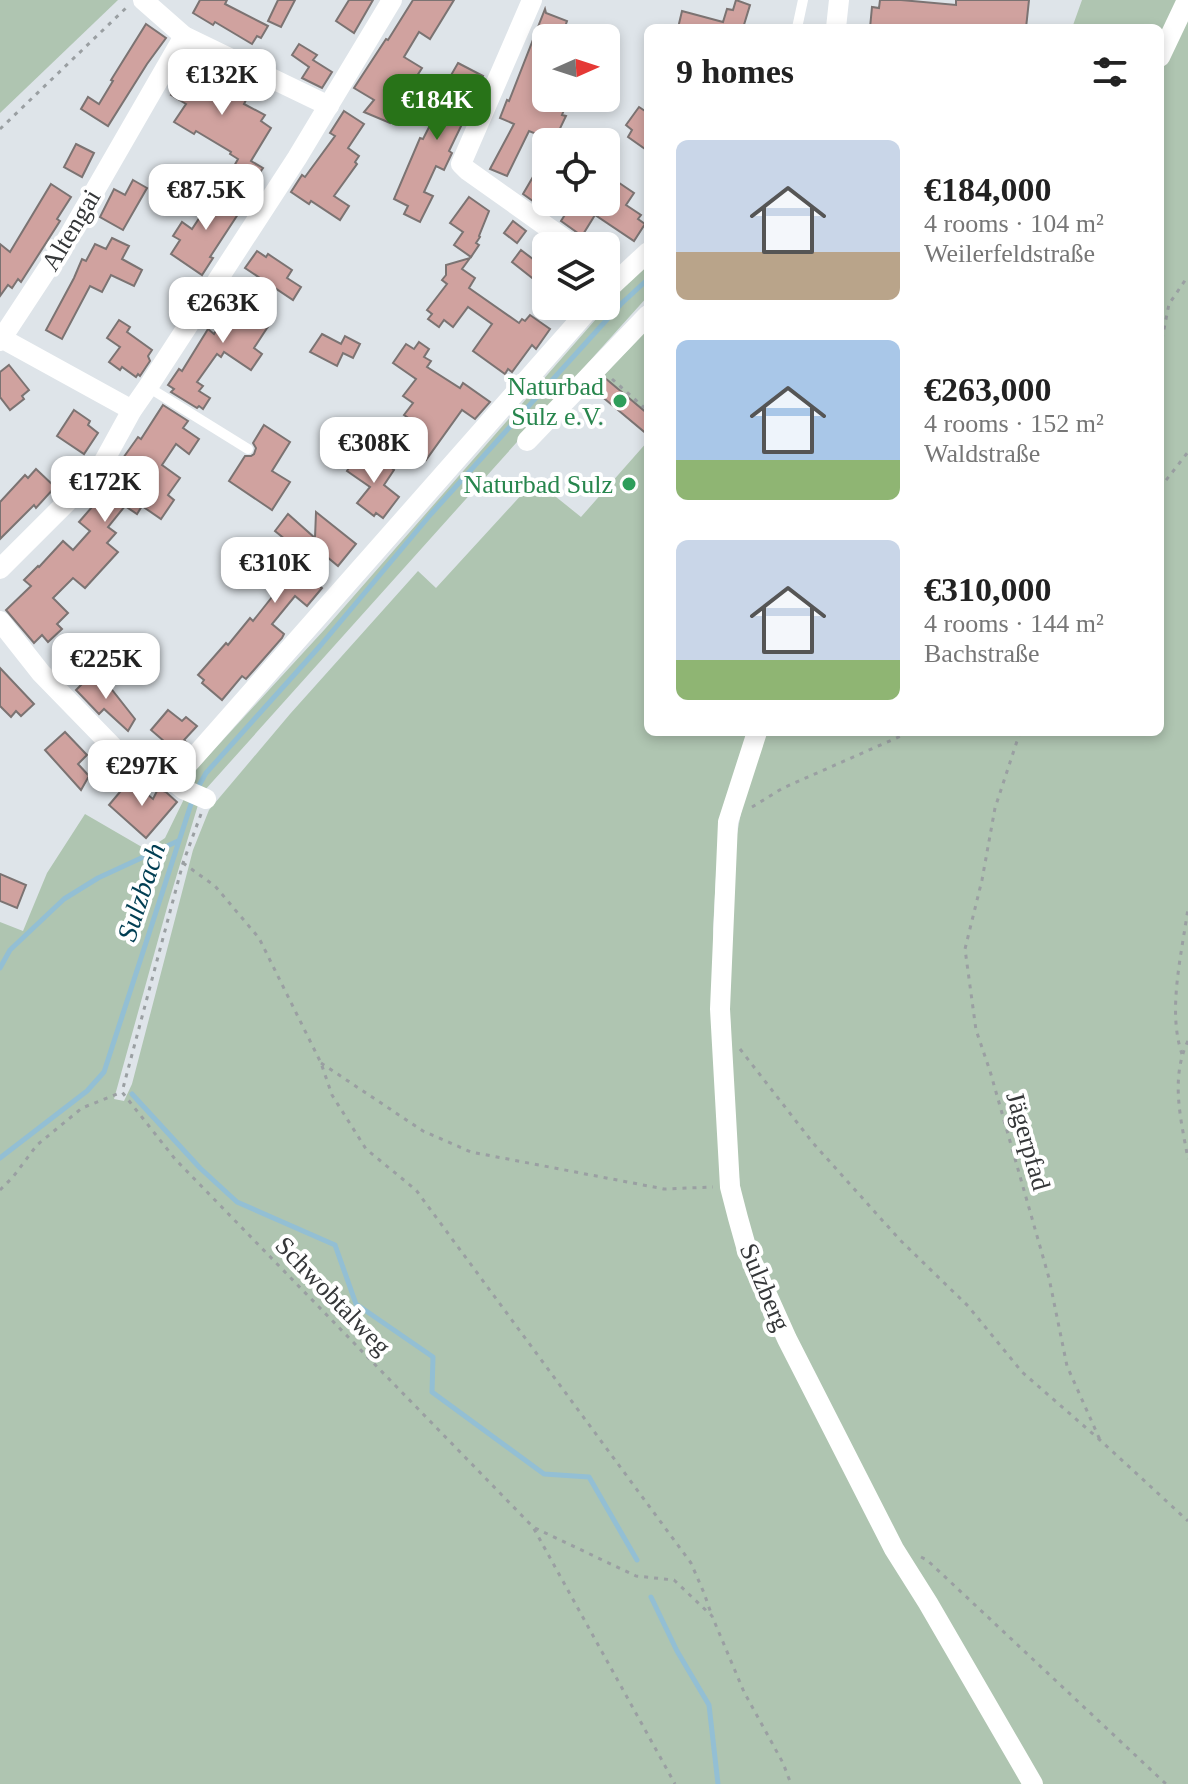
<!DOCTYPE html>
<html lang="en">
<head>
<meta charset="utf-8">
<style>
  :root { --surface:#fff; --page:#f6f6f6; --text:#222; --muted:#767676; --accent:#287318 }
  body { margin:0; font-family:Georgia,serif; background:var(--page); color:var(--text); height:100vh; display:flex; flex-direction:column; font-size:30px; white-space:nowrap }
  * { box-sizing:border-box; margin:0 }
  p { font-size:26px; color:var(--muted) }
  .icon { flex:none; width:44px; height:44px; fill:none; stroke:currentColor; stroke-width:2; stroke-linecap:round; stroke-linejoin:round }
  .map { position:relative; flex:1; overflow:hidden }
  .sheet { position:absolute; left:644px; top:24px; width:520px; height:712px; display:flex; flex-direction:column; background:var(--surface); border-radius:12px; box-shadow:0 4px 12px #0003 }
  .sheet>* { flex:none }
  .needle { width:52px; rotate:87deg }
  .tools { position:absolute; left:532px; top:24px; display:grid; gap:16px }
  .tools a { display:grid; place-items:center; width:88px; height:88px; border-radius:12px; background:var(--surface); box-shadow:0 4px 12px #0003; font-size:40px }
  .price { position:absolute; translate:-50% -68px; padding:0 18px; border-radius:16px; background:#fff; color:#222; font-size:26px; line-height:52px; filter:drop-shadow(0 2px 4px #0008) }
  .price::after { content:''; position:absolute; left:50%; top:48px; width:24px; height:18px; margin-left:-12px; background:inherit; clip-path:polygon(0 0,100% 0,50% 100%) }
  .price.active { background:var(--accent); color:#fff }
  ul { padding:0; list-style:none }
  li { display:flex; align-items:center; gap:24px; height:200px; padding:0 32px }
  li span { display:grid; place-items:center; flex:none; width:224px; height:160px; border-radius:12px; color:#555 }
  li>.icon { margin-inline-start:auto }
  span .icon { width:96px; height:96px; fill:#fffc; stroke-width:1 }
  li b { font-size:34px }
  h2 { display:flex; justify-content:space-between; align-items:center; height:96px; padding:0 32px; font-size:34px }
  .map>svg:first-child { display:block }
  .green { fill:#afc5b1 }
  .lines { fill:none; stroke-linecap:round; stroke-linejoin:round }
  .stream { stroke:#93bfd4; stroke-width:5 }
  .building { fill:#d0a29f; stroke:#7b7372; stroke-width:2 }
  .path { stroke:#9a9fa2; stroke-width:3; stroke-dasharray:4 6; stroke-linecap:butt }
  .lane { stroke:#fff; stroke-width:10 }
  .street { stroke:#fff; stroke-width:20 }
  .leisure-dot { fill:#2e9e5b; stroke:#fff; stroke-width:3 }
  .labels { text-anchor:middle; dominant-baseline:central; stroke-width:8; stroke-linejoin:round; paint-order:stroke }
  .street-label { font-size:26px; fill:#353739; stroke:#fff }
  .leisure-label { font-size:26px; fill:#27864d; stroke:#fff; text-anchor:end }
  .water-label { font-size:28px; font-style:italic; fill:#003e53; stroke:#fff }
</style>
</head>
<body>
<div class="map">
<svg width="1188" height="1784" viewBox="0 0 1188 1784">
  <rect width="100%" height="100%" fill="#dee4e9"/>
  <!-- green -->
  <g class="green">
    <path d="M0,0H118L0,113Z"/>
    <path d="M1082,0H1180L1160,41V28H1072Z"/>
    <path d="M1188,13V1784H1040L911,1565L792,1334L755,1247L742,1203L736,1151L726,929L729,877L743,802L765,732H1160V72Z"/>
    <path d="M648,264V296L205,790L188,782L189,777L325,629L624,287Z"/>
    <path d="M648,329V435L592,388Z"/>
    <path d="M648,441V732H751L716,876L713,929L723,1153L729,1206L1024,1784H0V922L23,931L47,873L85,814L147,850L165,838L185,797L198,805L168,904L114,1099L124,1101L132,1084L193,850L209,810L290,714L418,571L436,588L535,480L581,517Z"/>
  </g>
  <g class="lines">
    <!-- stream -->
    <g class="stream">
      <path d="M197,789L206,773L320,646L431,514L621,304L648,279"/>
      <path d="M0,968L10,950L64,899L98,878L178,841"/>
      <path d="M132,1094L200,1168L237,1202L335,1245L356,1304L433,1357L432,1392L544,1474L589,1477L637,1560"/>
      <path d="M0,1158L87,1091L104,1072L193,798"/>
      <path d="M651,1597L677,1651L709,1705L718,1784"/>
    </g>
  </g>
  <!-- building -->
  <g class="building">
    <path d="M200,0H227L225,4L268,26L261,38L257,36L252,44L215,22L213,25L193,13Z"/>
    <path d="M278,0H295L281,27L268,21Z"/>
    <path d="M349,0H373L354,33L336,21Z"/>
    <path d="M413,0H454L430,39L419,32L404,57L422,68L413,82L410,80L390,123L364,112L374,100L354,88L386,39L388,40Z"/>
    <path d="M736,0L750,5L743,28H678L682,11L723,22L727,9L733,10Z"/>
    <path d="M880,0H901L956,5V0H1029L1026,28H980L946,25V28H870L872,7L879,8Z"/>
    <path d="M545,9L546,13L567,21L565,27L591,38H546V98H565L563,104L566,105L562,115L566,116L554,141L529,131L507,176L490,169L514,124L500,118L507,100L509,101Z"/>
    <path d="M146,24L166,38L147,64L108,126L81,109L88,97L99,104L113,81L111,80Z"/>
    <path d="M299,44L317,55L313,60L332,72L322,88L302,78L309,67L292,55Z"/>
    <path d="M458,63L483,76L461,116L465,118L449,151L452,153L444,170L436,166L424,192L433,196L420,222L404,214L408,206L394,199L420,138L423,139L450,86L446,84Z"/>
    <path d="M188,65L227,88L229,85L233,88L239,78L253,86L244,104L265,115L261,121L271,128L251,161L263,168L254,181L233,168L238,159L230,154L231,152L196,131L194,134L174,122L186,104L171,95Z"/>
    <path d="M639,107L648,113V151L628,137L632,130L626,125Z"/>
    <path d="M344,111L364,124L348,148L359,156L355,162L357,164L334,196L349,206L340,220L311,201L309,204L291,192L302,175L305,177L335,136L330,133Z"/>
    <path d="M76,144L94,153L82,177L64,167Z"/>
    <path d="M537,170L546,176V198L540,206L523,194Z"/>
    <path d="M606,174L634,193L626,205L641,215L638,219L645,224L634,241L595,215L582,236L561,221L573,202H606Z"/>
    <path d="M133,180L147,188L123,230L100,217L114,189L125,195Z"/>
    <path d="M51,184L71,197L57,219L60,221L21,282L18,279L12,288L8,285L0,296V244L10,252Z"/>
    <path d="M219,188L244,205L210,257L213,258L202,275L171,254L180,240L173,236L182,222L192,229Z"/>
    <path d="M469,197L489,211L479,236L480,237L476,243L479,245L471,257L454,245L463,232L450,223Z"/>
    <path d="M513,221L526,231L517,243L504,233Z"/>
    <path d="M112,238L129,246L122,259L142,270L134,286L111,275L102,292L90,286L62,339L46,330L74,278L82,259L86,261L95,244L106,249Z"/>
    <path d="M521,250L546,269V289L512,262Z"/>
    <path d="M257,251L266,257L268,254L292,270L287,278L301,287L293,300L245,268Z"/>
    <path d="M470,258L462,269L475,278L469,288L519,323L522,319L525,321L530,315L550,329L536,349L532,345L512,372L508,369L505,374L473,351L492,324L468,307L453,327L444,320L439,327L428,319L432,314L427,310L447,284L442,280L446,275V265Z"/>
    <path d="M229,286L265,309L259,319L269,325L254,348L262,354L251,370L224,352L221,357L217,354L197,382L203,386L199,391L210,398L203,409L199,406L197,408L171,392L174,389L168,385L179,369L182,371L208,329L214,334L227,313L216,306Z"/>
    <path d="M119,320L130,327L127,332L152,350L148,356L150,361L140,376L138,374L136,377L122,367L120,370L109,362L120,347L107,338Z"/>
    <path d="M322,334L341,344L345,336L360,344L353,358L343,353L337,366L310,352Z"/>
    <path d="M419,342L429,349L424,357L431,361L427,367L460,388L463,383L490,402L475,419L462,410L426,460L393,436L407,417L404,415L413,403L403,396L416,379L393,363L406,344L414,349Z"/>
    <path d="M9,365L29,390L22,396L24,399L10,410L0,397V372Z"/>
    <path d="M605,378L648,414V435L594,390Z"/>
    <path d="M163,405L188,421L183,428L199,439L189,454L176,444L162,465L180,478L168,495L174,500L161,519L142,506L137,514L125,506L108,527L116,533L107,543L118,552L85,588L73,578L53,598L68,613L57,624L62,629L48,642L42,635L34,643L6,610L31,586L24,580L38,566L39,567L63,541L73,550L90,531L79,522L105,492L101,489L138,437L141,439Z"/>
    <path d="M74,410L90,421L88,425L98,433L84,454L57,436Z"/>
    <path d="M264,425L290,442L272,471L290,482L272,510L229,481L245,456H251L254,454L256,448L253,443Z"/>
    <path d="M359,453L373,463L378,457L394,470L384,485L399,497L383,518L376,513L374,516L357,503L370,487L347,471Z"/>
    <path d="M36,469L55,487L36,508L34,505L0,539V502L25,475L28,478Z"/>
    <path d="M316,512L356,544L338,566L315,547L298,567L322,588L307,606L295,596L272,624L284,634L282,638L246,679L242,676L222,700L202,683L204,680L198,675L226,643L228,645L250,618L253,621L295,568L280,555L291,544L275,531L288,514L315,538Z"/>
    <path d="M0,668L34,704L21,716L16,711L11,717L0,706Z"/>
    <path d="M91,675L102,685L105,681L135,719L128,731L104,709L99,714L76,690Z"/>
    <path d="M168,710L182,721L186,717L197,726L184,740L188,744L179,754L151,730Z"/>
    <path d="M65,732L87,755L78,764L89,776L81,790L45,750Z"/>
    <path d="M130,780L153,799L158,789L166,792L177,802L146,838L109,805Z"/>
    <path d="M0,874L26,885L17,908L0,901Z"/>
  </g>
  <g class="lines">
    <!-- path -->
    <g class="path">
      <path d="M0,129L127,7"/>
      <path d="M1160,349L1169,304L1188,276"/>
      <path d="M612,379L648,411"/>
      <path d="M1160,488L1188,452"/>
      <path d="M1020,732L995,808L982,880L965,949L976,1030L990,1071L1049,1278L1067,1366L1100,1440"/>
      <path d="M752,807L783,788L910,732"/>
      <path d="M201,814L183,863L122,1092L175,1159L533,1527L675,1784"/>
      <path d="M183,863L215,886L259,938L321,1063L332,1095L366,1149L416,1190L691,1563L704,1593L712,1616"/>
      <path d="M1188,1041C1170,1078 1181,1120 1188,1159"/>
      <path d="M740,1049L813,1143L900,1240L968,1306L1022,1372L1100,1440L1188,1521"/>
      <path d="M1182,1054C1167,1011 1182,953 1188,908"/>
      <path d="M321,1063L423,1131L471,1152L664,1189L713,1187"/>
      <path d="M0,1190L13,1177L37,1145L82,1108L122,1092"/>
      <path d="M535,1528L636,1576L674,1580L712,1616L744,1692L783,1763L791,1784"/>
      <path d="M921,1557L927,1560L1166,1784"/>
    </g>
    <!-- lane -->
    <g class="lane">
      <path d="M797,28L803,0"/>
      <path d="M148,387L248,449"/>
    </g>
    <!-- street -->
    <g class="street">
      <path d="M143,0L184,36L329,106"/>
      <path d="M532,0L461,164L467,170L574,246"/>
      <path d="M836,28L839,0"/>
      <path d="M1160,57L1187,0"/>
      <path d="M606,291L648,252"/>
      <path d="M3,339L132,410"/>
      <path d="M0,341L67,239L184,36"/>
      <path d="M527,441L648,315"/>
      <path d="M0,569L75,494L104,461L132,410L148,387L297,158L392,0"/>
      <path d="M0,621L41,673L114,748L150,771L173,781L183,789L206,799"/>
      <path d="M757,732L728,822L720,1009L730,1187L738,1218L747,1250L787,1339L894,1549L928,1603L1033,1784"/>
      <path d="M173,781L592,306"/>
    </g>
  </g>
  <!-- markers -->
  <g class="leisure-dot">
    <circle cx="620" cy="401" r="8"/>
    <circle cx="629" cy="484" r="8"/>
  </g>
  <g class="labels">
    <!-- street labels -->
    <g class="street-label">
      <text transform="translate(71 230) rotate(-59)">Altengai</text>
      <text transform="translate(1028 1141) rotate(74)">Jägerpfad</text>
      <text transform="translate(765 1287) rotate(67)">Sulzberg</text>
      <text transform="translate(333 1296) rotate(46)">Schwobtalweg</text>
    </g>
    <!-- leisure labels -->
    <g class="leisure-label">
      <text x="604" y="386">Naturbad<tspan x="604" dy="30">Sulz e.V.</tspan></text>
      <text x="613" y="484">Naturbad Sulz</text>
    </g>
    <!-- water labels -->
    <g class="water-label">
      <text transform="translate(141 892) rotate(-72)">Sulzbach</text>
    </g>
  </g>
</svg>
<div class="tools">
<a><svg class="needle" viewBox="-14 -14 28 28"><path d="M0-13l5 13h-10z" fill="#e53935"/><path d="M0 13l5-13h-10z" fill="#767676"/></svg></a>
<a><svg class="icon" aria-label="locate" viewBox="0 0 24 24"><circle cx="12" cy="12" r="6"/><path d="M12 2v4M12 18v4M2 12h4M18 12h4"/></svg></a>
<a><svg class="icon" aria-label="layers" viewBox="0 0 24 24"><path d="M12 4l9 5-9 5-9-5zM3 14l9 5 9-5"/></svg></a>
</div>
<b class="price" style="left:222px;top:117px">€132K</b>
<b class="price active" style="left:437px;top:142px">€184K</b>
<b class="price" style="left:206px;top:232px">€87.5K</b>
<b class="price" style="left:223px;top:345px">€263K</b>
<b class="price" style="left:374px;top:485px">€308K</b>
<b class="price" style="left:105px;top:524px">€172K</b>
<b class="price" style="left:275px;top:605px">€310K</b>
<b class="price" style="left:106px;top:701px">€225K</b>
<b class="price" style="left:142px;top:808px">€297K</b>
<section class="sheet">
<h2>9 homes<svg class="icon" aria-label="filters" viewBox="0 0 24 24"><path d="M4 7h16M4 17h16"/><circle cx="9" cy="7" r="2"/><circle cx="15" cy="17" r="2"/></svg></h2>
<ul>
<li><span style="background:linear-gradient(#c9d6e8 70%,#b9a48a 0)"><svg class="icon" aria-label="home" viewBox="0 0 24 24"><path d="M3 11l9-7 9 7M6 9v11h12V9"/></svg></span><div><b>€184,000</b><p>4 rooms · 104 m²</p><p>Weilerfeldstraße</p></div></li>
<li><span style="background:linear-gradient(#a9c7e8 75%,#8fb573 0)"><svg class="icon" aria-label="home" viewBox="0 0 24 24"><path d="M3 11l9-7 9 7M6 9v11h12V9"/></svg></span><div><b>€263,000</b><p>4 rooms · 152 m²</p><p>Waldstraße</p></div></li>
<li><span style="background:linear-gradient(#c9d6e8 75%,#8fb573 0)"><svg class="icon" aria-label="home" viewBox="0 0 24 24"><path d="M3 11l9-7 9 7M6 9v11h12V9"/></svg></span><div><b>€310,000</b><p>4 rooms · 144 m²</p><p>Bachstraße</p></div></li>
</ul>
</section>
</div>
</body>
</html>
